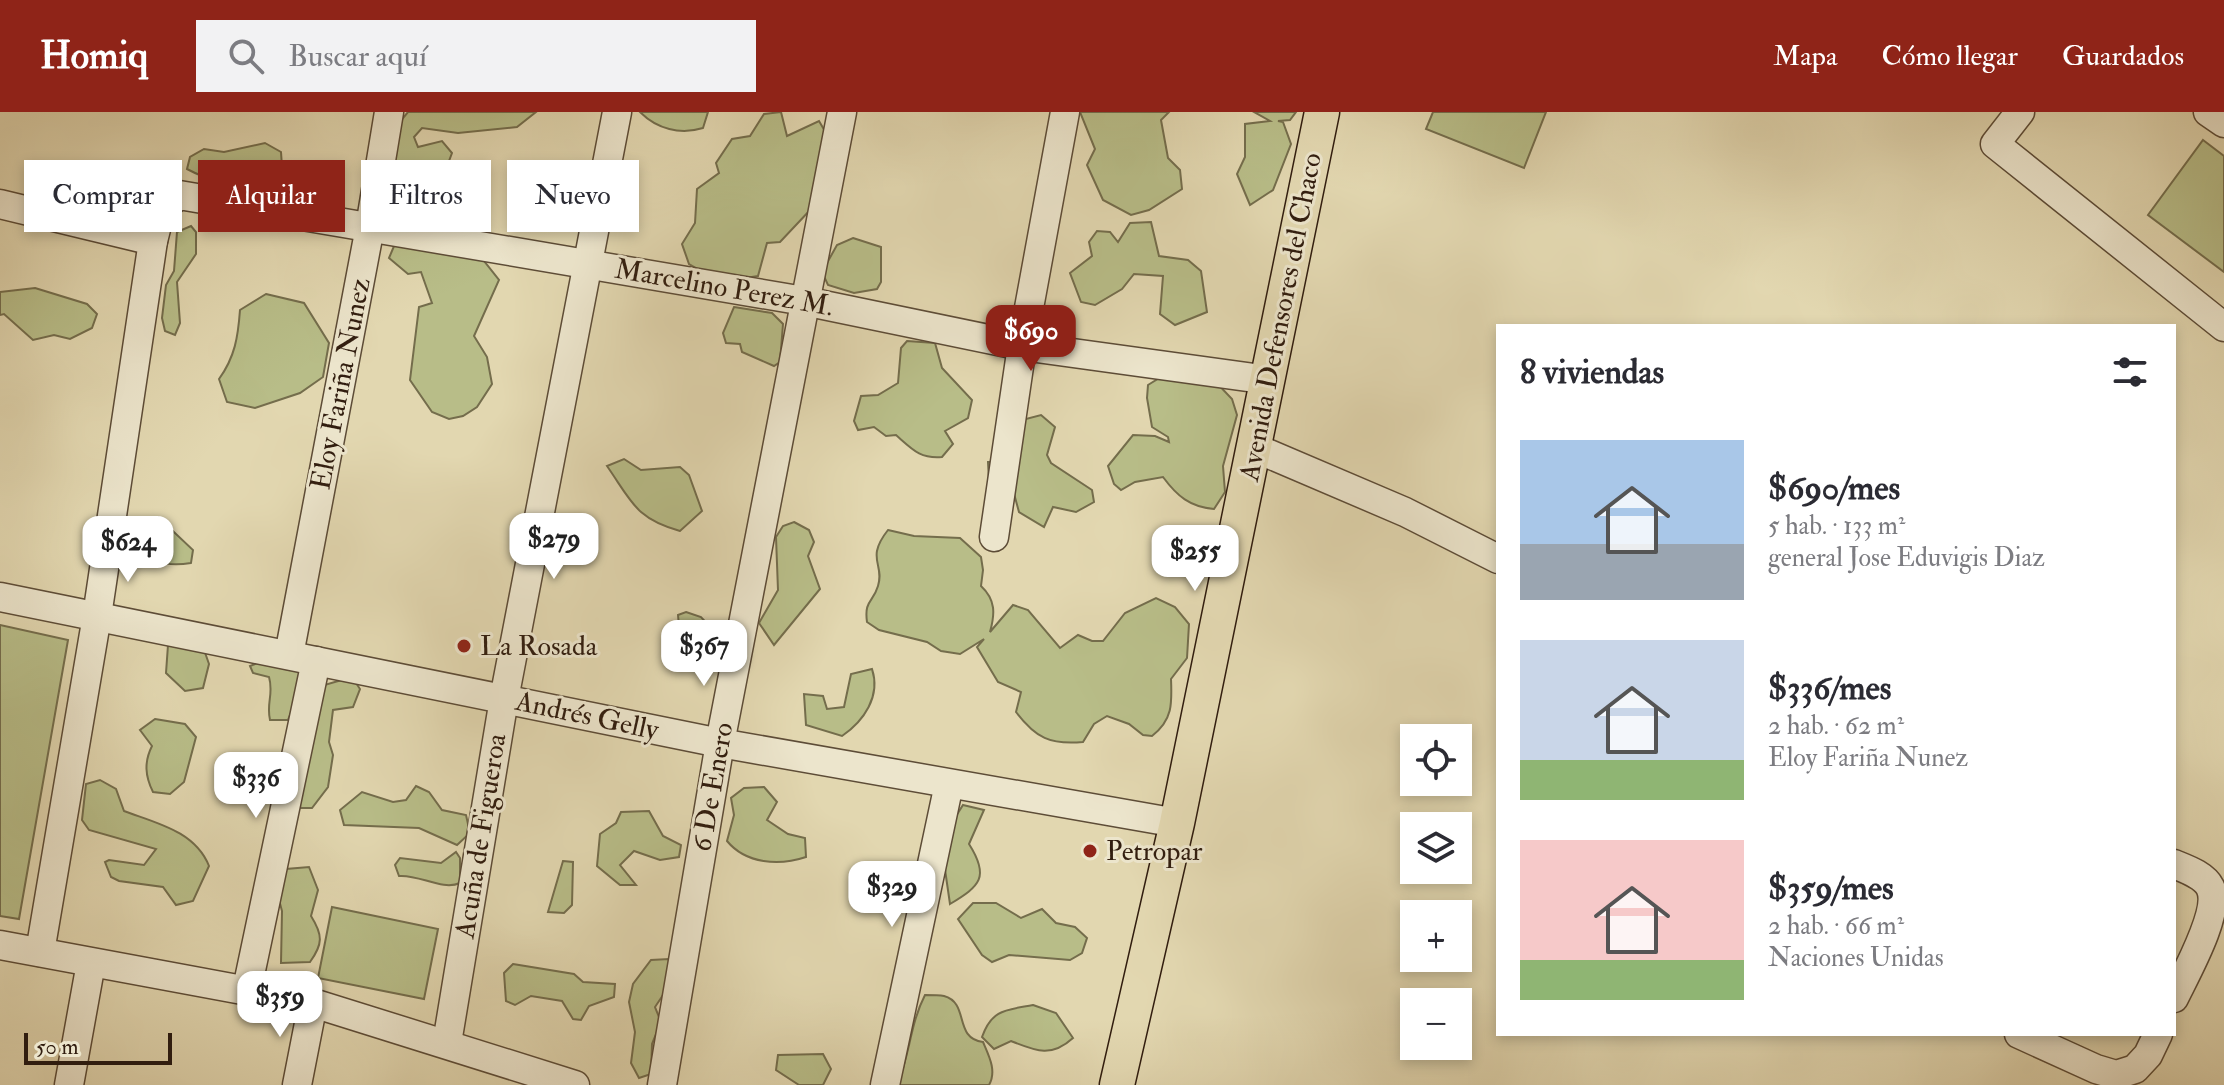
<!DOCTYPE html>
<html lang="es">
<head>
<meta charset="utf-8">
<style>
  :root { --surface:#fff; --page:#f2f2f3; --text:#2b2b33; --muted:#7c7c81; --accent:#8f2418 }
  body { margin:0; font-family:"IM FELL Double Pica",serif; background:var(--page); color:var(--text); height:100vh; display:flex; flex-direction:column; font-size:30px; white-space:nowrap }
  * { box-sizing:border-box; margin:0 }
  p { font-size:26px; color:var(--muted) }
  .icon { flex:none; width:44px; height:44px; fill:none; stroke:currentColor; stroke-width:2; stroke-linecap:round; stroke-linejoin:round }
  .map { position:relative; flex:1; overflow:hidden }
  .drawer { position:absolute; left:1496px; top:212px; width:680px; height:712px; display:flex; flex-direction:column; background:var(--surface); border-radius:0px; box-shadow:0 4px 12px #0003 }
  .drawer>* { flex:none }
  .top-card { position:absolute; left:24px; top:48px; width:760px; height:72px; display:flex; gap:16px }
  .fabs { position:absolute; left:1400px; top:612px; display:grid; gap:16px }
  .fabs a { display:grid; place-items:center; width:72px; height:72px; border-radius:0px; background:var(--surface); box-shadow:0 4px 12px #0003; font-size:40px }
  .scale { position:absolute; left:24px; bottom:20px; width:148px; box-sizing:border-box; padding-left:8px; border:4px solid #311d0f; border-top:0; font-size:22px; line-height:28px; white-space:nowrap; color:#311d0f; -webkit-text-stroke:6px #ece5cc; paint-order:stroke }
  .price { position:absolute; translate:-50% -68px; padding:0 18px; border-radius:16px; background:#fff; color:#222; font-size:26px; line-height:52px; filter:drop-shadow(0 2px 4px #0008) }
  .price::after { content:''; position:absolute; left:50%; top:48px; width:24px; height:18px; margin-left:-12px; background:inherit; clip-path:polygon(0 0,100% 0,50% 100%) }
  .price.current { background:var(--accent); color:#fff }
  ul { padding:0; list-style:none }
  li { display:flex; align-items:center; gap:24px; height:200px; padding:0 24px }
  li span { display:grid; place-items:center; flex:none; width:224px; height:160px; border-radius:0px; color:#555 }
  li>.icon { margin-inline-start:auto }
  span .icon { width:96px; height:96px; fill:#fffc; stroke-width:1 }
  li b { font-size:34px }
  h2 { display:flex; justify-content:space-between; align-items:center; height:96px; padding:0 24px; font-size:34px }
  .pill { padding:0 28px; border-radius:0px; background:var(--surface); box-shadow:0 4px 12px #0003; font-size:28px; line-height:72px }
  .pill.current { background:var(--accent); color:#fff }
  header { display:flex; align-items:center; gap:48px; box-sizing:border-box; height:112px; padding:0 40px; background:var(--accent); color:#fff }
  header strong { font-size:38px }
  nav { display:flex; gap:44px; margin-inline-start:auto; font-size:28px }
  .search { width:560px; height:72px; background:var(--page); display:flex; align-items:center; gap:20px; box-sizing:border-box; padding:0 28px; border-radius:0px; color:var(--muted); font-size:30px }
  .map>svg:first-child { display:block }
  .green { fill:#b8bd88; stroke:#746d4c; stroke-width:2 }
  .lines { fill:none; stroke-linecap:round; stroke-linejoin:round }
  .minor-casing { stroke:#5d4c37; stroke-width:31 }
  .major-casing { stroke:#311d0f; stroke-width:37 }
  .minor { stroke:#ece5cc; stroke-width:28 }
  .major { stroke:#e2d7b0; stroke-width:34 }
  .poi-dot { fill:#8f2418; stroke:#ece5cc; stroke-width:3 }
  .labels { text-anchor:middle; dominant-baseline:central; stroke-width:6; stroke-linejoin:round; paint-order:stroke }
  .street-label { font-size:28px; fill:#311d0f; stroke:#ece5cc }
  .poi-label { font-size:28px; fill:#311d0f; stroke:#ece5cc; text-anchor:start }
</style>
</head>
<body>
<header>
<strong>Homiq</strong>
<div class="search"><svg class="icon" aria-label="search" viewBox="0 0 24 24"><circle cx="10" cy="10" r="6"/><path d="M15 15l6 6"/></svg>Buscar aquí</div>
<nav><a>Mapa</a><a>Cómo llegar</a><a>Guardados</a></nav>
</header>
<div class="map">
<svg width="2224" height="973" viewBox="0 0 2224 973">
  <rect width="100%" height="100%" fill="#e2d7b0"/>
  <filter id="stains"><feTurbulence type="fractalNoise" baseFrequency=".0025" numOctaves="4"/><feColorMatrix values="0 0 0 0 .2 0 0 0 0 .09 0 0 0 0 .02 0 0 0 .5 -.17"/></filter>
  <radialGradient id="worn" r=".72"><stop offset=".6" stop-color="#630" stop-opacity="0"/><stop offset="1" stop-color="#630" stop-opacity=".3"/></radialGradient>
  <!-- green -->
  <g class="green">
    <path d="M408,0H536L517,15L458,21L422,16L414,25L418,35L442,29L452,41L440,73L464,82L472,91L469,104C415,126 408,105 382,63L393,18Z"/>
    <path d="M640,0H708L703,16C680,23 657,17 640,0Z"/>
    <path d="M781,0L787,24L819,9L829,26L828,79L780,130L767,131L758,164L720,170L689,152L682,132L695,111L697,77L719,61L716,51L732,27L750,24L764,2Z"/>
    <path d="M1080,0H1169L1161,8L1168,46L1180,58L1182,77L1149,98L1131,103L1103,88L1087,53L1095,37Z"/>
    <path d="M1254,0H1296L1290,8L1278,9L1283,10L1291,32L1273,78L1250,93L1237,62L1245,45V12L1270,9Z"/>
    <path d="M1433,0H1546L1524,56L1426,17Z"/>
    <path d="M2203,28L2224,44V160L2148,103Z"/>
    <path d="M265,31L281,40L282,55L268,73C239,75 213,71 187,57L190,45L204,37L224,40Z"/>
    <path d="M1151,110L1159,144L1188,148L1201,159L1207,200L1175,213L1160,202L1163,164L1134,162L1122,177L1095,193L1081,190L1070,161L1092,144L1089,130L1097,119L1110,120L1118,130L1130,111Z"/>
    <path d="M191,114L196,120V142L177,170L180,211L175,223L165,219L162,206L166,173L174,159L177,120Z"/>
    <path d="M853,126L881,135V170L877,177L854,181L828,173L822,160L837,133Z"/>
    <path d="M397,127L480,144L499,168L474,224L487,245L492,272L477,295L463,304L449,307L432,300L410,268L419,195L432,191L421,160L408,162L389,146Z"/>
    <path d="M35,176L87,192L97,202L92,216L70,227L54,223L33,228L4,202L0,203V180Z"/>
    <path d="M266,182L304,191L329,231L323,265L300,281L255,296L227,290L219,267C235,245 238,225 240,198Z"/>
    <path d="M734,195L772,201L783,212L780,250L774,254L742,240L740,232L726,231L723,221Z"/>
    <path d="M907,229L935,231L942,256L972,288L968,306L945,319L953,332L942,345C920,347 912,337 896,323L886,324L874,315L858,318L854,309L861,284L878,283L898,271L901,236Z"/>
    <path d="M1161,265L1212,266L1232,287L1237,303L1223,354L1225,380L1214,397C1190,395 1177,384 1163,365L1135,370L1121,378L1114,372L1108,354L1133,323L1155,324L1169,330L1168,325L1152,315L1147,286L1148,273Z"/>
    <path d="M1041,303L1055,315L1047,343L1051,351L1092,378L1094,390L1076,400L1053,395L1044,415L1019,400L1013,378L989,369L988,350H1016L1021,339L1022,308Z"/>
    <path d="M624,347L641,358L680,355L689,363L702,399L680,419C636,407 632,390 607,354Z"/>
    <path d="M158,405L193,438L191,451C161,456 149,448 128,426L131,410Z"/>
    <path d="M794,410L809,418L814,430L808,444L820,477L774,533L759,511L778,478L776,425L783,414Z"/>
    <path d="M888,418L914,424L960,426L981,445L983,458L981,474C996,488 995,502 990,520L1013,493L1028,498L1060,536L1078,523L1092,529H1103L1125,501L1156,486L1175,495L1189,512L1187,546L1171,567C1172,591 1173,608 1152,624L1143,623L1129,612L1107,604L1094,612L1083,630C1050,633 1036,626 1016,600L1021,580L998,570L977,535L984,527L960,542L941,539L927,530L879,518L867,510C864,488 873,491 878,474C885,452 865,447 888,418Z"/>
    <path d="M686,500L701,505L728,534L715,547L679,558L671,538L680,526L678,503Z"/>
    <path d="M0,513L68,528L19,807L0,804Z"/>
    <path d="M202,532L209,552L203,576L185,579L166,561L168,533Z"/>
    <path d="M280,542L306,565L288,608H270C266,591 274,582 269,565L253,561L250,554Z"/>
    <path d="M872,557C881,584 864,609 842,624L806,613L804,582L823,584L827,597L844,595L851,562Z"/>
    <path d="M352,565L360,577L353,595L333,598L329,630L333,643L328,675L312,696H301L285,680L321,574Z"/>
    <path d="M155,607L185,612L196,625L184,670L170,682L153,680C145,664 144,650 152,634L140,618Z"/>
    <path d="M100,668L116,677L124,699C156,711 195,719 209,754L193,789L176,793L163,775L119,769L111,765L105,750L109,748L144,753L156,737L89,718L82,708L86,672Z"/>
    <path d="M416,674L429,680L442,698L466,703L470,721L457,733L419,716L344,713L340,698L362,680L393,690L406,688Z"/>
    <path d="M764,675L777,690L767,708L788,722L805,726L806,745C779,754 746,752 727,729L734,703L731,686L744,676Z"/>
    <path d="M963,693L984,698L969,732C990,765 980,774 950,792L942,737L946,720Z"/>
    <path d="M649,699L663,724L681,733L679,745L660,748L634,739L620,753L636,773H620L597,754L600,722L616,711L621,700Z"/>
    <path d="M456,740L460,746V771C442,779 419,762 399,764L395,753L400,746L441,751Z"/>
    <path d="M563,749L573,750L572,793L564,801L548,800Z"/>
    <path d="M309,755L318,778L311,804C323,823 323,832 310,850L281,851L282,799L278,784L286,757Z"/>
    <path d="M973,791H996L1021,806L1042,797L1056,811L1075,815L1087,826L1082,841L1070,848L1009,843L992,850L982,843L958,807Z"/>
    <path d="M332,795L438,817L424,887L318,866Z"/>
    <path d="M669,847L675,865L655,895L661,910L652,932L651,962L639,966L631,951L635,920L629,890L633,872L651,848Z"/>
    <path d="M513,852L574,862L583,870L615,872L614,885L589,894L581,908L573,907L562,889L531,884L515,893L506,889L504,861Z"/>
    <path d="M925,883C931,883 939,883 944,884C970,891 953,926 983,930C989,944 997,959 989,973H897C910,943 910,912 925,883Z"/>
    <path d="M1033,893L1056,901L1073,926C1051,946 1036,939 1011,929L994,937L982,925C992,897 1006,898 1033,893Z"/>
    <path d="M823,942L831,957L823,973H799L776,958L778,943Z"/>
  </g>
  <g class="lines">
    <defs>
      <g id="minor">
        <path d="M2020,0L1995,32L2224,215"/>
        <path d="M2208,0L2224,11"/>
        <path d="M0,92L153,129"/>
        <path d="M1255,336L1405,400L1498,447"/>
        <path d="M994,425L1022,234L1065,0"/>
        <path d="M0,485L720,631L1177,711"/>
        <path d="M289,543L370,115L389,0"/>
        <path d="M2174,752C2186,757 2204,763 2210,775C2222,798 2185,863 2174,886"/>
        <path d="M0,833L313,891L575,973"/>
        <path d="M40,840L97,504L153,129L161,97L179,83L804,189L1022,234L1269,268"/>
        <path d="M247,877L316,549"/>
        <path d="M2019,922L2096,957L2116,963L2135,957L2148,943L2158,922"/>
        <path d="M447,931L504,587L617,0"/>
        <path d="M69,973L91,851"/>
        <path d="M297,973L313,891"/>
        <path d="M662,973L720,631L842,0"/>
        <path d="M885,973L949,672"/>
      </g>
      <path id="major" d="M1117,973L1177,711L1322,0"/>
    </defs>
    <!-- minor casing -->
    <use href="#minor" class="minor-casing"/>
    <!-- major casing -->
    <use href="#major" class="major-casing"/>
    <!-- minor -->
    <use href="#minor" class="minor"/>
    <!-- major -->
    <use href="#major" class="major"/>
  </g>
  <!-- markers -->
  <g class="poi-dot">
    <circle cx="464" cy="534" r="8"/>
    <circle cx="1090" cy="739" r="8"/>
  </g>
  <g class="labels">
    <!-- street labels -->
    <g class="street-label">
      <text transform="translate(724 176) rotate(10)">Marcelino Perez M.</text>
      <text transform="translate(1281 205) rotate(-79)">Avenida Defensores del Chaco</text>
      <text transform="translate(341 272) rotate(-79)">Eloy Fariña Nunez</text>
      <text transform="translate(587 604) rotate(12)">Andrés Gelly</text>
      <text transform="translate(713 675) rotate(-80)">6 De Enero</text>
      <text transform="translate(481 724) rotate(-81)">Acuña de Figueroa</text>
    </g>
    <!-- poi labels -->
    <g class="poi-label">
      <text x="480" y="534">La Rosada</text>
      <text x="1106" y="739">Petropar</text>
    </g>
  </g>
  <rect width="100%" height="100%" filter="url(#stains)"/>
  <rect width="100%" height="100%" fill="url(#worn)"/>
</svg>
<div class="fabs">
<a><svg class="icon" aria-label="locate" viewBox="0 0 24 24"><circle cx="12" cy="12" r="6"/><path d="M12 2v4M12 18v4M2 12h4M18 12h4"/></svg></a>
<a><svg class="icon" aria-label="layers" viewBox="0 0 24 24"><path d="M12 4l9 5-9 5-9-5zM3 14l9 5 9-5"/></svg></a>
<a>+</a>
<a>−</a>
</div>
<div class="scale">50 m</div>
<b class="price current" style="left:1031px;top:261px">$690</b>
<b class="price" style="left:554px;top:469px">$279</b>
<b class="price" style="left:128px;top:472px">$624</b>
<b class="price" style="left:1195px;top:481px">$255</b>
<b class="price" style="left:704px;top:576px">$367</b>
<b class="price" style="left:256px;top:708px">$336</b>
<b class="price" style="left:892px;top:817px">$329</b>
<b class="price" style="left:280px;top:927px">$359</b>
<div class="top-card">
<a class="pill">Comprar</a>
<a class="pill current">Alquilar</a>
<a class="pill">Filtros</a>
<a class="pill">Nuevo</a>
</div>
<section class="drawer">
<h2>8 viviendas<svg class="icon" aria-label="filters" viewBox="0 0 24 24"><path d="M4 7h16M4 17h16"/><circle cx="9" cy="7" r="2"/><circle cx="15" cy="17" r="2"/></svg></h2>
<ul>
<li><span style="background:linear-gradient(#a9c7e8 65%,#9aa5b1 0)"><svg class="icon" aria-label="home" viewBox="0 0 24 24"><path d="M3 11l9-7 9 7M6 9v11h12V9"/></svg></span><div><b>$690/mes</b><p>5 hab. · 133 m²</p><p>general Jose Eduvigis Diaz</p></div></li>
<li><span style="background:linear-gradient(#c9d6e8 75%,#8fb573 0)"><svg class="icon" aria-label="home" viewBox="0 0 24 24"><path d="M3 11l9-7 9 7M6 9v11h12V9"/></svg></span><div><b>$336/mes</b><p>2 hab. · 62 m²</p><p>Eloy Fariña Nunez</p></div></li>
<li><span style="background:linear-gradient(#f6c9c9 75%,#8fb573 0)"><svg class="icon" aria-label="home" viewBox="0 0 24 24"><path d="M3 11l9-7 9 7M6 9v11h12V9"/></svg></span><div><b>$359/mes</b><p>2 hab. · 66 m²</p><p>Naciones Unidas</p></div></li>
</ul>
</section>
</div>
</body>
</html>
